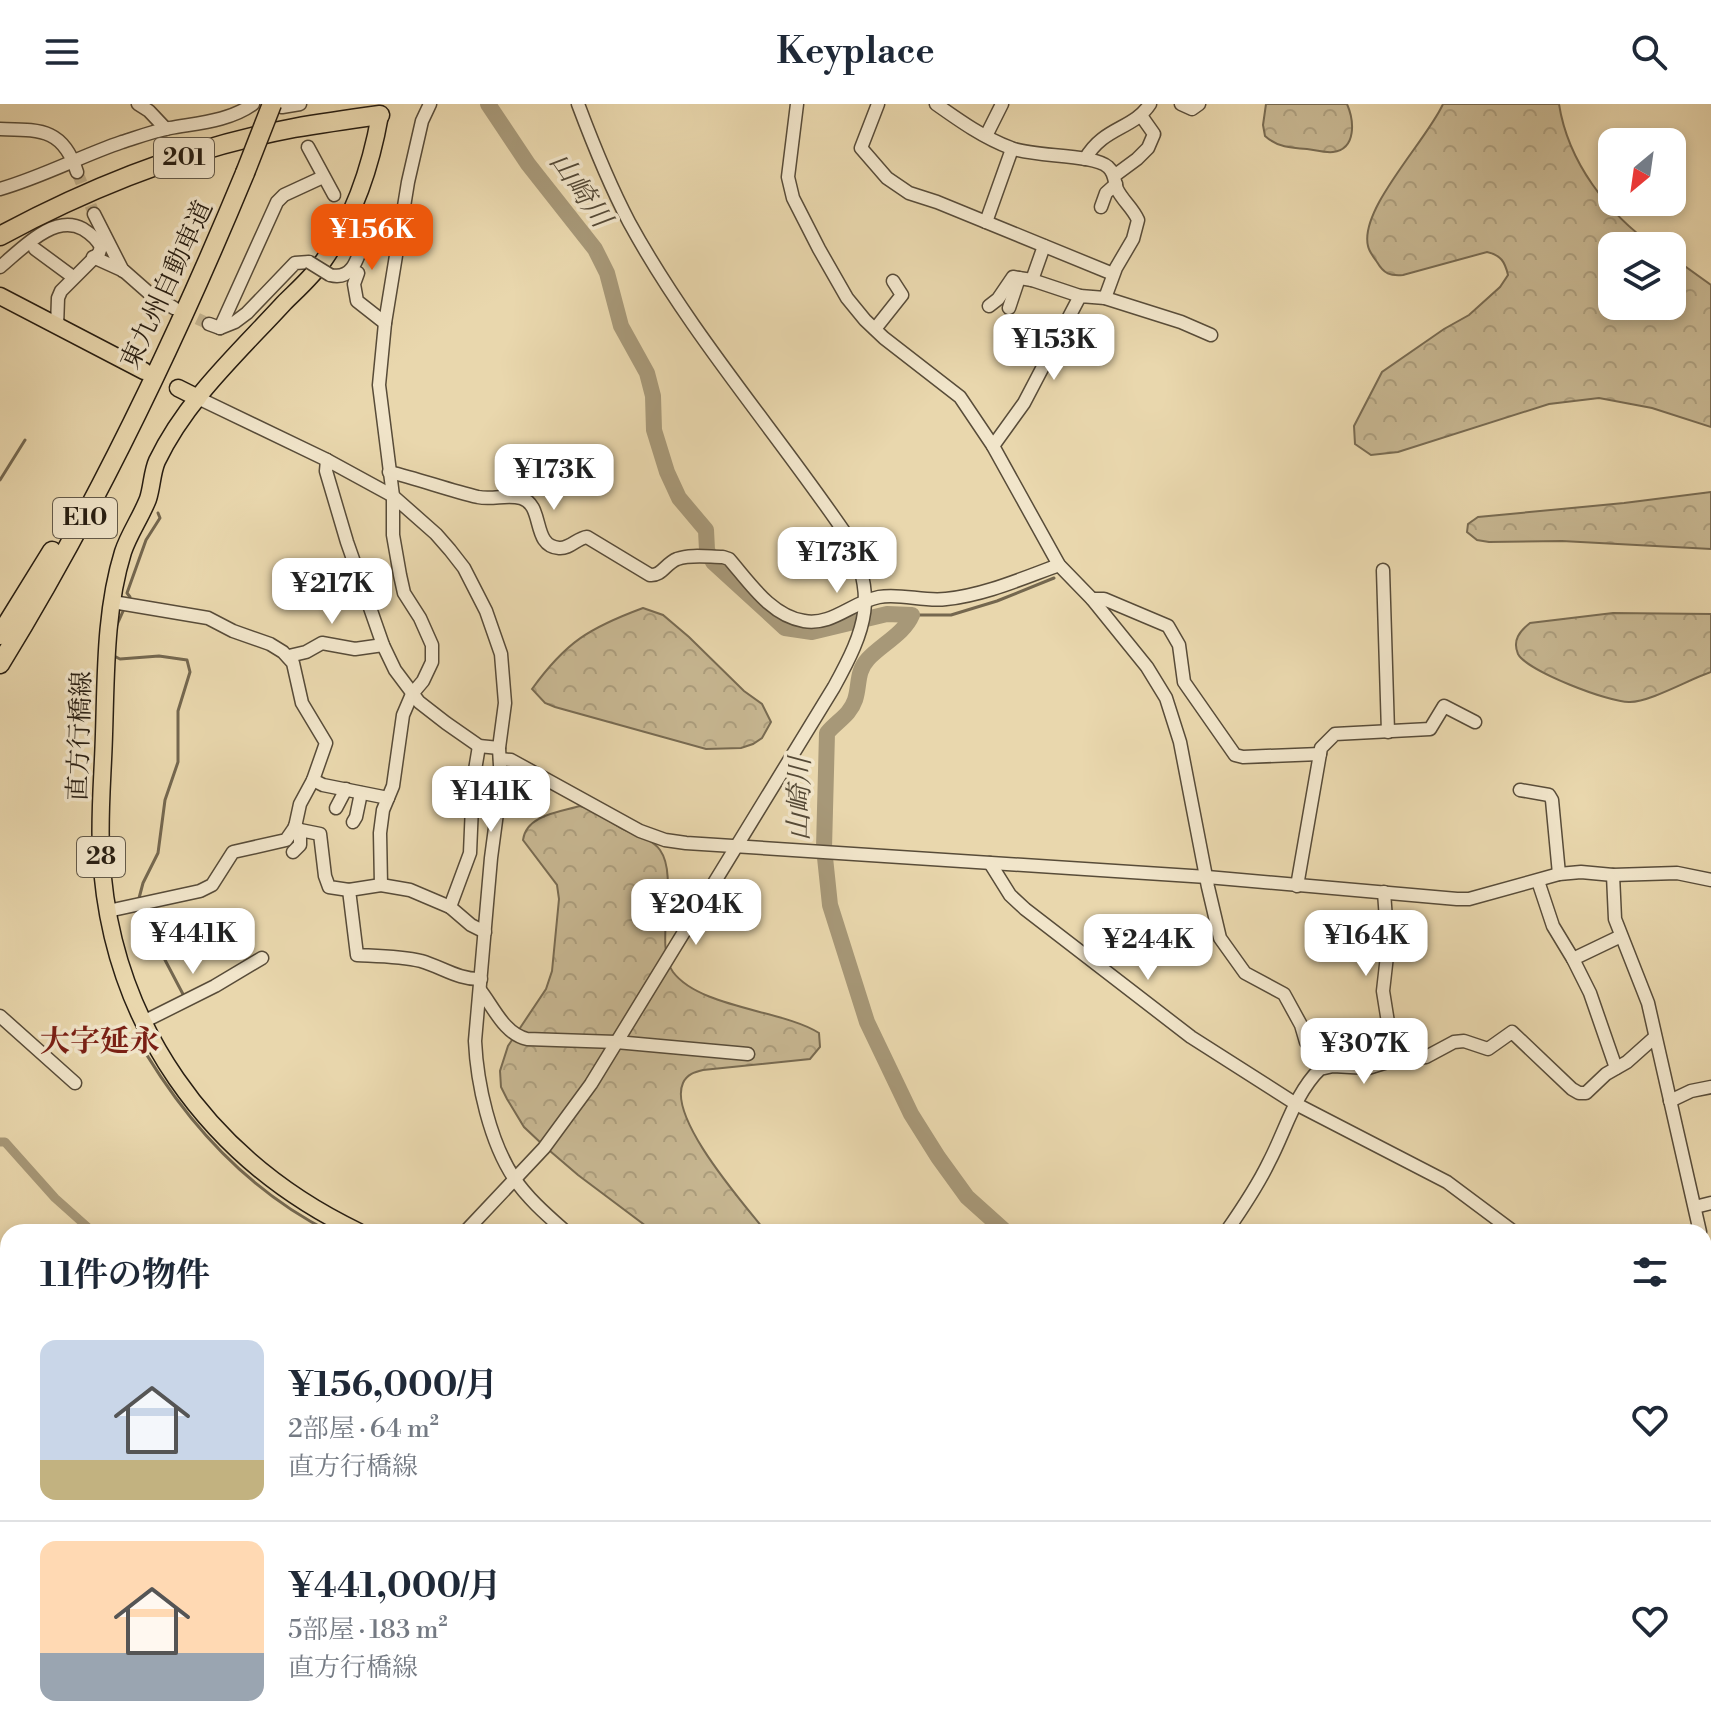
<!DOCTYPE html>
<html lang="ja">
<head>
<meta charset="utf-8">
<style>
  :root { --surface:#fff; --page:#f6f6f7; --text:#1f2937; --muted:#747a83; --line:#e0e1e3; --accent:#ea580c }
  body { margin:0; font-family:"Libre Bodoni","Noto Serif JP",serif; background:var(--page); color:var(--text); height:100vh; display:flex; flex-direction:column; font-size:30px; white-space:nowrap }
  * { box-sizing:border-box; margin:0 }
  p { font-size:26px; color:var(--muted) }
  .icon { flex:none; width:44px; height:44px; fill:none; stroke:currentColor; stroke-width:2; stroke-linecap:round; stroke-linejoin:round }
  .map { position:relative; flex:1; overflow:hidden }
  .sheet { position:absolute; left:0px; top:1120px; width:1712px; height:512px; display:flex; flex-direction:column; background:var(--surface); border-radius:24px 24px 0 0; box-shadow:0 4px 12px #0003 }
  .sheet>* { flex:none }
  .needle { width:52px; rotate:209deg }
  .tools { position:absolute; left:1598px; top:24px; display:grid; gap:16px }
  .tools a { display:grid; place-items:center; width:88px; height:88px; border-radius:16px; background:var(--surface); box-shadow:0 4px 12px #0003; font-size:40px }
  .price { position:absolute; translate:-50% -68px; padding:0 18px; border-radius:16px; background:#fff; color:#222; font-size:26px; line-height:52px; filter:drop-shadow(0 2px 4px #0008) }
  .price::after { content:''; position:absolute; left:50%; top:48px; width:24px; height:18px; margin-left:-12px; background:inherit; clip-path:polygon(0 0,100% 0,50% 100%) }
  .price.active { background:var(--accent); color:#fff }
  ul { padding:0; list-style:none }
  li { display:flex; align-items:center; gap:24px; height:200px; padding:0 40px }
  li+li { border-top:2px solid var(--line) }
  li span { display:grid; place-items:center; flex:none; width:224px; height:160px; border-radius:16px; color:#555 }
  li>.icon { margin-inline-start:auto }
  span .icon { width:96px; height:96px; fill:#fffc; stroke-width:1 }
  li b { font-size:34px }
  h2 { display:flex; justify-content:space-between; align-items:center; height:96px; padding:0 40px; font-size:34px }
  header { display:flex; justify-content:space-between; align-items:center; height:104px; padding:0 40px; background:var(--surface); font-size:36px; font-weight:700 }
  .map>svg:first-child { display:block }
  .forest { fill:url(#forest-crowns); stroke:#786b52; stroke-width:2 }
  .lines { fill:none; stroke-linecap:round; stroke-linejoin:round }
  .stream { stroke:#74674f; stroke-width:3 }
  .canal { stroke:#a79878; stroke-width:9 }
  .river { stroke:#a79878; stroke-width:16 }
  .minor-tunnel { stroke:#c2b28e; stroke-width:12; stroke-dasharray:12 6; stroke-linecap:butt }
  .minor-casing { stroke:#584c39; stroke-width:15 }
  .major-casing { stroke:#281e12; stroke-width:19 }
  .highway-casing { stroke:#281e12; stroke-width:21 }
  .minor { stroke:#f1e5ca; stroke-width:12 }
  .major { stroke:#e9d7ad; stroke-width:16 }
  .highway { stroke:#e9d7ad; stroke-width:18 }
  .minor-bridge-casing { stroke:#584c39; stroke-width:15; stroke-linecap:butt }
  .highway-bridge-casing { stroke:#281e12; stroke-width:21; stroke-linecap:butt }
  .minor-bridge { stroke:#f1e5ca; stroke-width:12 }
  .highway-bridge { stroke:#e9d7ad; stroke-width:18 }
  .labels { text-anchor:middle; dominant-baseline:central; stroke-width:7; stroke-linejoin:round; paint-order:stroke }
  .shield { fill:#f1e5ca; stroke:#645a49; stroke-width:2 }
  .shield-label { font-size:24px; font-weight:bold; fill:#281e12 }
  .street-label { font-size:26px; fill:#281e12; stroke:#f1e5ca }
  .water-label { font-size:28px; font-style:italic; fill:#544936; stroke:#f1e5ca }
  .quarter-label { font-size:30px; font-weight:bold; fill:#7a1f14; stroke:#f1e5ca }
</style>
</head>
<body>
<header><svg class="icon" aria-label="menu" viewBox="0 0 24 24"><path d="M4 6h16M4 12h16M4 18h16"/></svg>Keyplace<svg class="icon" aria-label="search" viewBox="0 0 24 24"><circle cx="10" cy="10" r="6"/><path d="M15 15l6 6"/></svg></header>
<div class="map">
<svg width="1711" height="1632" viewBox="0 0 1711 1632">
  <defs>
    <pattern id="forest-crowns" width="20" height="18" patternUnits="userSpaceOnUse" patternTransform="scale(2)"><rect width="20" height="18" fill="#c8b893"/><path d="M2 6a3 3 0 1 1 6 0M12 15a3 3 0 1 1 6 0" fill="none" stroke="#ac9e7e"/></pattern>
  </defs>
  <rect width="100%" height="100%" fill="#e9d7ad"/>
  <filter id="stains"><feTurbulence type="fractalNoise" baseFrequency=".0025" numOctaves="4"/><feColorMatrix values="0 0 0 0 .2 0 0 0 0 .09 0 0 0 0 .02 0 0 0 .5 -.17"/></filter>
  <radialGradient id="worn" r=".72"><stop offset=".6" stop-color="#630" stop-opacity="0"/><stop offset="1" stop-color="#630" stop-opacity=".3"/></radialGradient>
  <!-- forest -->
  <g class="forest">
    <path d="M1266,0H1347C1354,16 1357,45 1333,48C1325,49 1315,46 1307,45C1291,44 1277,43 1265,32L1263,21Z"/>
    <path d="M1443,0H1559C1568,58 1608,110 1654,142H1612V202H1672V153L1711,181V323L1652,304L1599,294L1549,300L1398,348L1371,351L1355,340L1354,322L1382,268L1444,225L1469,211L1500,183L1508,171C1505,158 1501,151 1487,148L1403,171C1390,172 1384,170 1377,158C1374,154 1369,147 1368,142C1359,105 1427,36 1443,0Z"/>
    <path d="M1711,388V445L1562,437L1489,438L1477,436L1467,428L1468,420L1478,413L1624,399Z"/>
    <path d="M643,504L663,511L689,533L744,587L762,600L771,618L762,634L753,640L741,644L706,645L555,603L545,599L532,585C566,538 589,524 643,504Z"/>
    <path d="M1613,509L1711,510V568C1690,575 1650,598 1630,598C1610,599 1527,567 1518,550C1512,536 1520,527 1530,519Z"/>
    <path d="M580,702C597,706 609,718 623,725C636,731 652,735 660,746C680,774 653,841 673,868C700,904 783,906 819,929L820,943L810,955L703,966C695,968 687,970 683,979C667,1014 745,1101 766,1128H654L578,1071L543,1041L524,1023L507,995L501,983L500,967L508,942L546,885L552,867L559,795L557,781L523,736C526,711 560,708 580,702Z"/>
  </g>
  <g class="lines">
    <!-- stream -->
    <g class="stream">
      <path d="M0,376L25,336"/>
      <path d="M128,498L130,493L127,489L146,436L160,414L158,409"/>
      <path d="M912,511H951L997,497L1054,474"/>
      <path d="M116,523L124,505"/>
      <path d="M112,551L120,555L159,552L187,556L190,568L178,607V658L165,696L158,749L143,779L138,798"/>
      <path d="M140,805L144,816L185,894"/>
      <path d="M140,924L134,929C181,1013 243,1084 330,1128"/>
    </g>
    <!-- canal -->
    <g class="canal">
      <path d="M0,1038H5L55,1094L93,1128"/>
      <path d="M181,1632L185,1624"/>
    </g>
    <!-- river -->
    <g class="river">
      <path d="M488,0L528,60L595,145L607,169L621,222L647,269L653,292L654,326L667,368L679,394L706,426L707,446L713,458L785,524L812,528L887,510L912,511C904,530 882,540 868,555C856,568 860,581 855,596C850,611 837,617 827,629L824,744L830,801L867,918L911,1010L938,1053L967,1093L1006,1128"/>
      <path d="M1704,1281L1711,1282"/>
    </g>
    <!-- minor-tunnel -->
    <g class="minor-tunnel">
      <path d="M77,68L94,110"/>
      <path d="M181,207L209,220"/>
    </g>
    <defs>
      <g id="minor">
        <path d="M138,0L149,7L166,25"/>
        <path d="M272,0L282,3L300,0"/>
        <path d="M797,0L788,73L793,94L819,145L847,194L865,216L884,234L960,293L993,342L1059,461L1092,495L1147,563L1166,594L1180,638L1208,783L1220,834L1245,869L1284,890L1301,921L1306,938L1325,963"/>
        <path d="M878,0L861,44L887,74L909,89L937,98L1113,170"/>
        <path d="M936,0C960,17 984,34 1011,44C1033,53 1094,50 1108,63C1115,69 1114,77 1117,85C1122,96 1133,104 1138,116L1133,135L1116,164L1105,194"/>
        <path d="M1181,0L1192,5L1199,0"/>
        <path d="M0,25C40,26 63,24 77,68"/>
        <path d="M986,32L1002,0"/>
        <path d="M308,43L334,91"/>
        <path d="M1085,55C1104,22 1133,26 1150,0"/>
        <path d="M1114,72L1137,55L1148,44L1154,30L1142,13"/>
        <path d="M0,85C42,73 81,52 122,38C138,33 154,27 170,24C197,19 230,17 253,0"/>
        <path d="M1101,103L1106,89L1116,80"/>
        <path d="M94,110L123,167"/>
        <path d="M986,118L1012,45"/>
        <path d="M1044,142L1032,176L1080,192"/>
        <path d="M35,145L73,173"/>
        <path d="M93,153L124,167L149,189L174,204"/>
        <path d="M0,163C22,145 54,109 83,125C91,130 97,135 101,143L99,149L61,187L58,194L57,223"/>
        <path d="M358,169L354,180L357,197L385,219"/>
        <path d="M330,171C361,179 359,134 373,116L387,112L403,114"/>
        <path d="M989,202L998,195L1013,173L1032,176"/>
        <path d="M1009,204L1019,174"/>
        <path d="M209,220L220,224L277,98L284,91L323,73"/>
        <path d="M220,224L235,218L247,209L295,159L309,158"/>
        <path d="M875,225L902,191L893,177"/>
        <path d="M1036,242L1044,236L1055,240"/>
        <path d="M198,294L327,356L393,392L436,430L450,446L464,464L486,507L501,550L505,599L499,644L501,679L491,754L475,937C477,980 490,1038 514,1074C527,1094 548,1112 566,1128"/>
        <path d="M993,342L1024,299L1080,192L1105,194L1181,218L1211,231"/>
        <path d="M327,356L326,367L347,438L383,541L395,566L419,598L446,619L479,642L499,644"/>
        <path d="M389,368C419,375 448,386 478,393C493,396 507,390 521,394C545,401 531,442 559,444C570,445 577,434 587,433L650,471C662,472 665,460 677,455C691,450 709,453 723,453L729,455C749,478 771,512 804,517C832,522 852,498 879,493C901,489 924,498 946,495C985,491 1023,474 1059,461"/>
        <path d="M1383,466L1388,628"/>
        <path d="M1092,495H1104L1168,522L1179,541L1184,578L1235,651L1243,653L1320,650"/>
        <path d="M289,552L306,548L322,539L355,545L383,541"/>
        <path d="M500,655L511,656L640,727L665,736L686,739L1207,773L1457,795H1469L1559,770L1581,768L1613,771L1677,769L1711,776"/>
        <path d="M313,676L323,681L388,694"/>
        <path d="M1520,686L1549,691L1552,696L1559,770"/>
        <path d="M336,704L346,685"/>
        <path d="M353,718L356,713L361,689"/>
        <path d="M295,722L300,726L320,730L325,772L329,783L349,786"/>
        <path d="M293,748L300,741V726"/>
        <path d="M990,759L1010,791L1025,805L1191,933L1296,1000L1447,1078L1514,1128"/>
        <path d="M1613,771L1615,815L1648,899L1700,1128"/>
        <path d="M1538,777L1553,822L1573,855L1590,889L1616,964"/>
        <path d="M381,781L380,729L383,706L393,682L403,611L412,590L423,577L432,558V541L420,514L404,489L400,471L393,431V392L379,281L385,219L408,78L422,17L430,0"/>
        <path d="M1297,782L1321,644L1335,630L1430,625L1444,602L1475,618"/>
        <path d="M1384,788L1388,843L1383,887L1394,956"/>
        <path d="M450,803L470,749L473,678L479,642"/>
        <path d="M108,807L200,787L212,781L233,748L286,736L295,723L300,700L313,676L326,639L302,599L293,559L283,548L270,540L233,527L208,514L113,498"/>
        <path d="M1573,855L1621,832"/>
        <path d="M481,875C459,876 442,863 421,857C401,852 378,852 357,851L349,786L381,781L410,786L450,803L471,821L485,828"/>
        <path d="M480,886C493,902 504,930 527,935L616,938L748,950"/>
        <path d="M0,912L75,979"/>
        <path d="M143,918L215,882L262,854"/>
        <path d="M1670,997L1691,987L1711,983"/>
        <path d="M1695,1103L1711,1099"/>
        <path d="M465,1128L544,1044L591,980L834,583C866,525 879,491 845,429C774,325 689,228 629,118C609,80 593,40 578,0"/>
        <path d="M1226,1128C1242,1105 1257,1083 1269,1058C1285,1028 1295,989 1320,965L1333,962L1368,964L1394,956L1426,953L1454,938L1464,937L1488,945L1512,928L1572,985L1579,989H1586L1606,970L1627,958L1655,933"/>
        <path d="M1704,1146L1711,1179"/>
        <path d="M1704,1216L1711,1212"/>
        <path d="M533,1624L545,1632"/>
        <path d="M809,1624L820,1632"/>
        <path d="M193,1632L197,1624"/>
        <path d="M514,1632L518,1624"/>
        <path d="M924,1632L928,1624"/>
        <path d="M966,1632L970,1624"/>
        <path d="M1009,1632L1014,1624"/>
        <path d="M1117,1632L1118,1624"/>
      </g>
      <g id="major">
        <path d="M0,192L144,267"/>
        <path d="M178,284L198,294"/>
        <path d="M359,1128C208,1056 109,918 101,748C99,709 103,669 104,630C106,570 105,506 123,448C129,430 141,413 148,395C152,383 152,368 157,357C186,296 239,248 284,199C297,186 313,172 324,156C354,113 371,62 380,11"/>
        <path d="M1061,1624L1068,1632"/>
      </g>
      <g id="highway">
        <path d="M0,132C91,83 193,43 294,24C323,19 351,15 380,11"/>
        <path d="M0,531L52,447"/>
        <path d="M0,560C96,404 175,238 245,69"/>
      </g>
    </defs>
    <!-- minor casing -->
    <use href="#minor" class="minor-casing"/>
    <!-- major casing -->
    <use href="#major" class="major-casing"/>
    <!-- highway casing -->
    <use href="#highway" class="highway-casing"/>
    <!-- minor -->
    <use href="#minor" class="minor"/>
    <!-- major -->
    <use href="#major" class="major"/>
    <!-- highway -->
    <use href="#highway" class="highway"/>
    <defs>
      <path id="minor-bridge" d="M309,158L330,171"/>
      <path id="highway-bridge" d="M245,69L272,0"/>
    </defs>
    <!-- minor-bridge casing -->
    <use href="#minor-bridge" class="minor-bridge-casing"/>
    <!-- highway-bridge casing -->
    <use href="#highway-bridge" class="highway-bridge-casing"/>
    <!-- minor-bridge -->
    <use href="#minor-bridge" class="minor-bridge"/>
    <!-- highway-bridge -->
    <use href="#highway-bridge" class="highway-bridge"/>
  </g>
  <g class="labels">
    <!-- shield labels -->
    <g class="shield">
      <rect x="154" y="34" width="60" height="40" rx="6"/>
      <rect x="53" y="394" width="64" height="40" rx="6"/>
      <rect x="77" y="733" width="48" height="40" rx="6"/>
    </g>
    <g class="shield-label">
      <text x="184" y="54">201</text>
      <text x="85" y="414">E10</text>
      <text x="101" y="753">28</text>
    </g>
    <!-- street labels -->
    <g class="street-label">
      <text transform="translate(167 181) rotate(-65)">東九州自動車道</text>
      <text transform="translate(80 632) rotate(-88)">直方行橋線</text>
    </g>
    <!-- water labels -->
    <g class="water-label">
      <text transform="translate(580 86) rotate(55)">山崎川</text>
      <text transform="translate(800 695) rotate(-89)">山崎川</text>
    </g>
    <!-- quarter labels -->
    <g class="quarter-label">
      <text x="100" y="938">大字延永</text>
    </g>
  </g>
  <rect width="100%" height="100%" filter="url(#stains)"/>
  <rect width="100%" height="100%" fill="url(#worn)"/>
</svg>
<div class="tools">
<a><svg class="needle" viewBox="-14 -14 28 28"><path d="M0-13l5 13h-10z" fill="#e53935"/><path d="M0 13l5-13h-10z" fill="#747a83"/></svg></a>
<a><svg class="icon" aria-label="layers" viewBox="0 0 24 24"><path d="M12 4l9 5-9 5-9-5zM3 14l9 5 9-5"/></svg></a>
</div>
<b class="price active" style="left:372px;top:168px">¥156K</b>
<b class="price" style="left:1054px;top:278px">¥153K</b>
<b class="price" style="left:554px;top:408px">¥173K</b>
<b class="price" style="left:837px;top:491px">¥173K</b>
<b class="price" style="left:332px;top:522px">¥217K</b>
<b class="price" style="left:491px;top:730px">¥141K</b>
<b class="price" style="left:696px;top:843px">¥204K</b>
<b class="price" style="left:193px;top:872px">¥441K</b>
<b class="price" style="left:1366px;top:874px">¥164K</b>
<b class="price" style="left:1148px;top:878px">¥244K</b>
<b class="price" style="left:1364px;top:982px">¥307K</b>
<section class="sheet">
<h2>11件の物件<svg class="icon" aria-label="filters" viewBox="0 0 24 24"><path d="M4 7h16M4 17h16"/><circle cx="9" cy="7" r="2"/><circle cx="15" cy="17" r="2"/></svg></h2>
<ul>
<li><span style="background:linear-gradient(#c9d6e8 75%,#c2b280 0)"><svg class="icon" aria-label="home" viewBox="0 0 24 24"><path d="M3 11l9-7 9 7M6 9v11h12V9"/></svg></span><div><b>¥156,000/月</b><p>2部屋 · 64 m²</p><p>直方行橋線</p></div><svg class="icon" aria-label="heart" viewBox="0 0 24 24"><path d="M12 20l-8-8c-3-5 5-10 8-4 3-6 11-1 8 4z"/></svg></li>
<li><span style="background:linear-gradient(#ffd9b3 70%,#9aa5b1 0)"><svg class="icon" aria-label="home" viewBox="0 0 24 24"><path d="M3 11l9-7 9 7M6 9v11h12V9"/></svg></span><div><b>¥441,000/月</b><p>5部屋 · 183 m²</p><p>直方行橋線</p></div><svg class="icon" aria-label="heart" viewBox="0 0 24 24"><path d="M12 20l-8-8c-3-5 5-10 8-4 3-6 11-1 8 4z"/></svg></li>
</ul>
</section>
</div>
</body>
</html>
